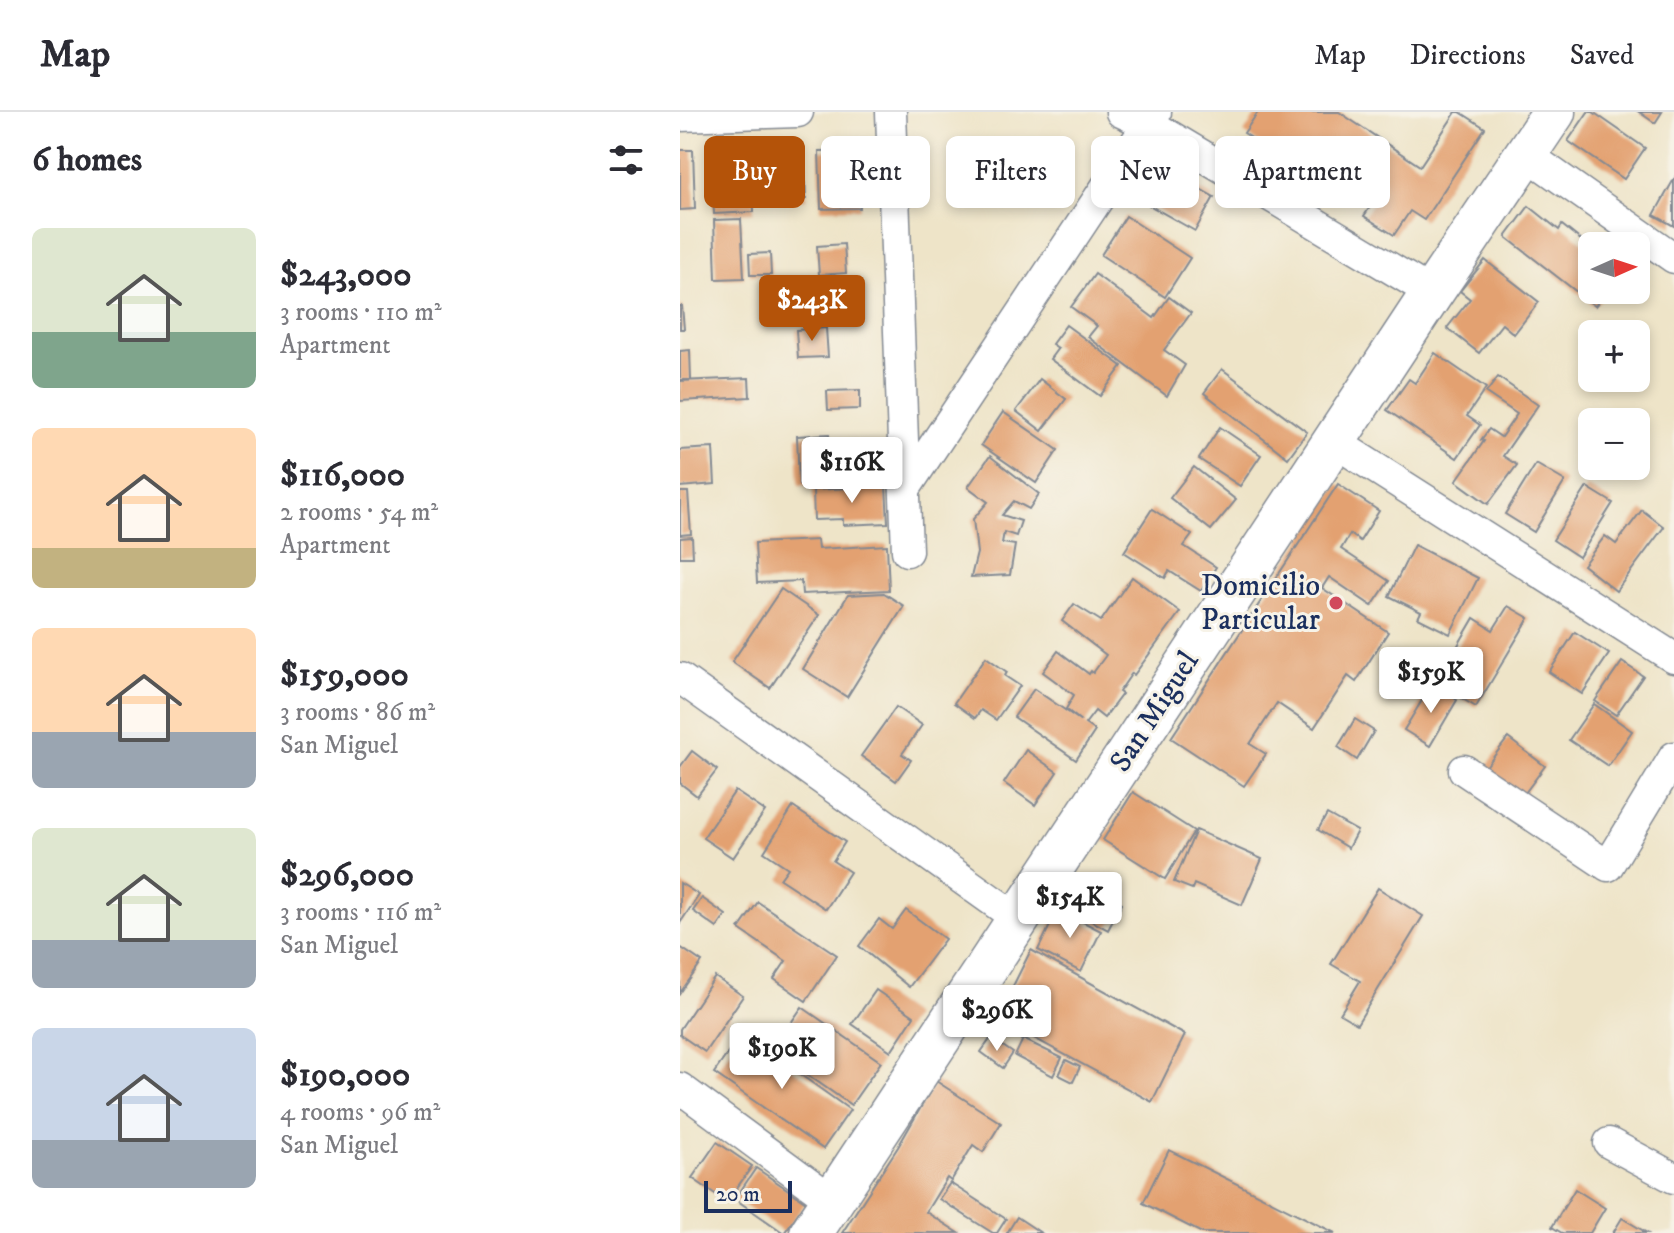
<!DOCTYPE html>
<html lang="en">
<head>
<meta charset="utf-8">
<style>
  :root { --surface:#fff; --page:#f2f2f3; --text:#2b2b33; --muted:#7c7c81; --line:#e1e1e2; --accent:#b45309 }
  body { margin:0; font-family:"IM FELL DW Pica",serif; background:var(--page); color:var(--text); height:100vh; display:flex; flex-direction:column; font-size:30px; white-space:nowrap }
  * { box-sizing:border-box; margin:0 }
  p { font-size:26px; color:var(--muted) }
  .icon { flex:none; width:44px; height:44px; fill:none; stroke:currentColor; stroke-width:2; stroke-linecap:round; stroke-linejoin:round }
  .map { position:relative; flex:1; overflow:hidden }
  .drawer { display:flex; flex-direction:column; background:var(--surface); width:680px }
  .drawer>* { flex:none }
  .banner { position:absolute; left:24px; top:24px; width:760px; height:72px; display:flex; gap:16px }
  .needle { width:52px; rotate:87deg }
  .fabs { position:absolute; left:898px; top:120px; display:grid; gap:16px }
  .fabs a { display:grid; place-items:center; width:72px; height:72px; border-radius:12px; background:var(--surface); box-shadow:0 4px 12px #0003; font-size:40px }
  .scale { position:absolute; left:24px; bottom:20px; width:88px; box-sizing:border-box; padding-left:8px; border:4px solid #1b2f5e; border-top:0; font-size:22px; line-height:28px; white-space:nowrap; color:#1b2f5e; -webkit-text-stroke:6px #f7f3e8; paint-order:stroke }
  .price { position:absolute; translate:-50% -68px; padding:0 18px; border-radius:8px; background:#fff; color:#222; font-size:26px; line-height:52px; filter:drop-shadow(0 2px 4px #0008) }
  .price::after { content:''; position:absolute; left:50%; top:48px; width:24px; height:18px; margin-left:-12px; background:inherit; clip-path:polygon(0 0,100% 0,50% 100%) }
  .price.active { background:var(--accent); color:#fff }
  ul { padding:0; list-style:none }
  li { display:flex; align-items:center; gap:24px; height:200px; padding:0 32px }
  li span { display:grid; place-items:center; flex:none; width:224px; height:160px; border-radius:12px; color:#555 }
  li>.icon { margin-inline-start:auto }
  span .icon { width:96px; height:96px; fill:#fffc; stroke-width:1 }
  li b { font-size:34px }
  h2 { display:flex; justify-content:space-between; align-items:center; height:96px; padding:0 32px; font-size:34px }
  .pill { padding:0 28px; border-radius:12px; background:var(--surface); box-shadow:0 4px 12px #0003; font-size:28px; line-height:72px }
  .pill.active { background:var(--accent); color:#fff }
  header { display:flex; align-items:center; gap:48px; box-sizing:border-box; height:112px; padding:0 40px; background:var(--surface); border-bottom:2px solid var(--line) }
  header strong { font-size:38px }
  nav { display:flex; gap:44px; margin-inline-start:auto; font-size:28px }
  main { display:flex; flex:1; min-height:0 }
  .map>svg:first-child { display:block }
  .building { fill:#e3a171 }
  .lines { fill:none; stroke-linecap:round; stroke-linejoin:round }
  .street-casing { stroke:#848a93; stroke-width:33 }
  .secondary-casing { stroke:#848a93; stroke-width:45 }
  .street { stroke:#fff; stroke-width:30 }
  .secondary { stroke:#fff; stroke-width:42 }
  .poi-dot { fill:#d1495b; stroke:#f7f3e8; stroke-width:3 }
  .labels { text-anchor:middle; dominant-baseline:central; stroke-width:6; stroke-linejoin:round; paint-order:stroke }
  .poi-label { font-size:30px; fill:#1b2f5e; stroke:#f7f3e8; text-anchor:end }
  .street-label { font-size:30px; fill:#1b2f5e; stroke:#f7f3e8 }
</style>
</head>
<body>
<header>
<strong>Map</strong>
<nav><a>Map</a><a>Directions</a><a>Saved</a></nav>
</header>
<main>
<section class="drawer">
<h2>6 homes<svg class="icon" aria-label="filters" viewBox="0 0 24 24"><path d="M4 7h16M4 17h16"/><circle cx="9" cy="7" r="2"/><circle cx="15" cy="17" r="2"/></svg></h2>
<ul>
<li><span style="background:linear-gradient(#dfe7d0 65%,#7fa58c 0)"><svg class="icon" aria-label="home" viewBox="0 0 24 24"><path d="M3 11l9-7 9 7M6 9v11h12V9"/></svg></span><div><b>$243,000</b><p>3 rooms · 110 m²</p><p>Apartment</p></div></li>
<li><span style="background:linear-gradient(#ffd9b3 75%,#c2b280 0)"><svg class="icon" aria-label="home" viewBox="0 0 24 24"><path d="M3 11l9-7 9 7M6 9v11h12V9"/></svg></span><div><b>$116,000</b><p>2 rooms · 54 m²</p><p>Apartment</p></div></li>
<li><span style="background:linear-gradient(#ffd9b3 65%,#9aa5b1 0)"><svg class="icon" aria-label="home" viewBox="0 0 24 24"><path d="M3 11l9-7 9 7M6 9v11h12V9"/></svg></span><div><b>$159,000</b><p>3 rooms · 86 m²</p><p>San Miguel</p></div></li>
<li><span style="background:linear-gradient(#dfe7d0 70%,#9aa5b1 0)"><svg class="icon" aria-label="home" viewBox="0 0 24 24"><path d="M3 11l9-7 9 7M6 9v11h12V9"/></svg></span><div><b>$296,000</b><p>3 rooms · 116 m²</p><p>San Miguel</p></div></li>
<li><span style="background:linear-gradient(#c9d6e8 70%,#9aa5b1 0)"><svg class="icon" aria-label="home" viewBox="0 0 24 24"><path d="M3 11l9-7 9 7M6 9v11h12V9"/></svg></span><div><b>$190,000</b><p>4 rooms · 96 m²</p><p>San Miguel</p></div></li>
</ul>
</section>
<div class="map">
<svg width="994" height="1121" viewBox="0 0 994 1121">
  <rect width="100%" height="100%" fill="#f7f3e8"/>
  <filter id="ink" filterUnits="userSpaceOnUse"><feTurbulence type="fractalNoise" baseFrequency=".0125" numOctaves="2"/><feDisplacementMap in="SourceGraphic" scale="16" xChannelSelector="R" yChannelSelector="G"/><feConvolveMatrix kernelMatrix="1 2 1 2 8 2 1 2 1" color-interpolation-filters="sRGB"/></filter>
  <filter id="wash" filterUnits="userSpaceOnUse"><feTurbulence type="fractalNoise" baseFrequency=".006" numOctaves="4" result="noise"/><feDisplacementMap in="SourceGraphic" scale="32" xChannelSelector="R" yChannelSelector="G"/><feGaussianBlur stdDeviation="1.8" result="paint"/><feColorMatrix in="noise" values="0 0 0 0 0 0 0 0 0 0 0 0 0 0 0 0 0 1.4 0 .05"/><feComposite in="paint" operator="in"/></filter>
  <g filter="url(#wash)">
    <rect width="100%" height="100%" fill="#eee4c8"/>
    <g id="blocks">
      <!-- building -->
      <g class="building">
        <path d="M578,0H659L740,54L776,0H780L805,16L744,108L730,99L714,123L684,104L698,83L665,60L626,34L613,53L564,21Z"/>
        <path d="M908,0H913L965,36L944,67L888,29Z"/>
        <path d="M959,0H982L975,11Z"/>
        <path d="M0,38H13L15,97L0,98Z"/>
        <path d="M178,38L180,96L141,97L139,39Z"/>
        <path d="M72,41L74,100L34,102L31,43Z"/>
        <path d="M121,44V56H125L126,87L92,88L91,57H104L103,45Z"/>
        <path d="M481,55L534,85L515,119L462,89Z"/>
        <path d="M994,67V114L974,103Z"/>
        <path d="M849,94L879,118L882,113L912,137V178H928L915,194L826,125Z"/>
        <path d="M446,104L510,146L485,185L421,143Z"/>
        <path d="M61,107L64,166L36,167L34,108Z"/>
        <path d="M164,132L166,161L139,163L137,134Z"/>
        <path d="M90,141L91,163H70L69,142Z"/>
        <path d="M805,148L859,190L834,222L822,212L799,241L767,216L790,187L780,179Z"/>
        <path d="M415,162L474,206L489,185L511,201L484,238L505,253L487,284L408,225L417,214L391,195Z"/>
        <path d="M173,170L175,197L127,199L126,172Z"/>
        <path d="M0,194H2L4,217H0Z"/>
        <path d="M386,213L442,254L420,284L370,247L378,236L372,232Z"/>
        <path d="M146,216L148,245L118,246L116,218Z"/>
        <path d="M10,238L11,268H0V239Z"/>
        <path d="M755,241L806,276L787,304L800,313L777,346L707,298L729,267L735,271Z"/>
        <path d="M542,257L627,320L608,346L524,281Z"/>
        <path d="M818,265L858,293L823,344L837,353L808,392L776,369L804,329L801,328L809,317L821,325L837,302L806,281Z"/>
        <path d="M69,266L70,285L0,289V269Z"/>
        <path d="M360,267L386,287L362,319L336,299Z"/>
        <path d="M180,278V297L148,298L147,279Z"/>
        <path d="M323,300L378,338L356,371L301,333Z"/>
        <path d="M540,315L581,343L560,374L519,347Z"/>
        <path d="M149,322L152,372L119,373L117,324Z"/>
        <path d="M182,333L184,366L154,368L152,334Z"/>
        <path d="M33,336L35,372L0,375V338Z"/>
        <path d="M310,344L359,382L349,397L334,389L322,403L341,409L336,424L324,420L322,431L335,433L330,463L291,465L297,441L293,407L308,390L288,375Z"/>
        <path d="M856,352L885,369L854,420L825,402Z"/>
        <path d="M514,355L556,388L531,418L490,386Z"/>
        <path d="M658,372L699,399L680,429L670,422L661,437L709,469L692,494L649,465L642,476L708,520L676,570L668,564L634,616L597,591L570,632L586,642L564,674L491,626Z"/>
        <path d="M206,374L208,411L163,413V407L134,408L133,378Z"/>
        <path d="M907,375L933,391L899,445L873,428Z"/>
        <path d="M0,380H8L11,422L0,423Z"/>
        <path d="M472,397L512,423L504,434L536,455L521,479L489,459L485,466L444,440Z"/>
        <path d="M962,398L984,415L936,479L903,453L925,424L936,432Z"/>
        <path d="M12,425L13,445H0V426Z"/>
        <path d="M137,428L138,437L207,433L209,478L122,482L121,469L77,471L75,431Z"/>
        <path d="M734,433L798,466L770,522L738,506L741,500L709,484Z"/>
        <path d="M452,465L500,500L454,563L452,561L439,580L442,582L424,606L415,599L405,612L415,619L396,648L334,605L354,577L401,609L386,597L394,583L363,560L378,539L409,562L411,559L413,561L426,543L382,509L394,492L421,509Z"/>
        <path d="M101,477L139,503L90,576L52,550Z"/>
        <path d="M204,481L224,494L167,585L123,557L168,483Z"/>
        <path d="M828,494L849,506L796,595L756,571L794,506L813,518Z"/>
        <path d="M895,520L929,542L902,582L869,560Z"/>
        <path d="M306,545L327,560L325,564L340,574L316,608L301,598L295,606L274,591Z"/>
        <path d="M942,550L963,564L936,603L915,589Z"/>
        <path d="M752,572L777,588L750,634L724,618Z"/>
        <path d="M914,592L952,619L928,654L889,628Z"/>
        <path d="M216,595L242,613L222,642L231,648L216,669L181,644Z"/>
        <path d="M675,607L694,619L677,648L658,635Z"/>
        <path d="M828,626L865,654L842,685L805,656Z"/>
        <path d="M346,638L377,660L355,693L324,671Z"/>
        <path d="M12,639L37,658L17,684L0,671V655Z"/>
        <path d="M55,679L85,699L53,746L23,726Z"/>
        <path d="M453,680L514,719L485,767L423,728Z"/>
        <path d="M113,695L165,730L153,749L170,760L146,797L100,767L108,756L84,740Z"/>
        <path d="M647,702L677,719L668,736L638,718Z"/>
        <path d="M516,718L582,747L562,793L514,772L512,777L494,770Z"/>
        <path d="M393,764L442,791L428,818L379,791Z"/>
        <path d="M0,771L19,783L0,811Z"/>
        <path d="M698,776L743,804L677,912L660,902L680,869L651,852Z"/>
        <path d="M22,786L46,803L37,816L13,799Z"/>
        <path d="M78,790L157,843L126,889L94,867L106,849L59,817Z"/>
        <path d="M378,797L421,819L401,860L358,838Z"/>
        <path d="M226,798L265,827L229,875L179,834L199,807L212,817Z"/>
        <path d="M0,835L22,850L0,881Z"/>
        <path d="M351,838L505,923L472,990L317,906Z"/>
        <path d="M35,865L63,884L25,940L0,923V917Z"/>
        <path d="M196,878L234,904L211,939L172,912Z"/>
        <path d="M122,895L201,950L171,993L92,938Z"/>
        <path d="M62,921L170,998L143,1037L34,961Z"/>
        <path d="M311,926L333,941L323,956L301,940Z"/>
        <path d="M343,927L382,946L373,964L335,944Z"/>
        <path d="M386,948L400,955L393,970L379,963Z"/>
        <path d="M256,969L321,1011L303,1040L293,1033L271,1069L267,1066L246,1100L279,1121H162L218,1035Z"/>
        <path d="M37,1030L72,1054L47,1090L12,1066Z"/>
        <path d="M489,1038L655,1121H522L463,1091Z"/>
        <path d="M76,1056L126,1090L104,1121L55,1087Z"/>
        <path d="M270,1071L326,1107L317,1121H313L259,1087Z"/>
        <path d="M895,1077L925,1096L910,1121H882L872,1115Z"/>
        <path d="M337,1105L361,1121H327Z"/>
        <path d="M942,1106L967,1121H933Z"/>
      </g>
    </g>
  </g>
  <g filter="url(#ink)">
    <use href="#blocks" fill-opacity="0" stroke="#848a93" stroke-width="2"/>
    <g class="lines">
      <defs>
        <g id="street">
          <path d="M211,0L227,439"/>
          <path d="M441,0L480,18L752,181"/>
          <path d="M0,4L118,0"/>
          <path d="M846,42L994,146"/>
          <path d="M653,329L994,546"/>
          <path d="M225,377L476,0"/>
          <path d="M0,566L338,807"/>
          <path d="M784,658L928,754L994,645"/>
          <path d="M0,976L152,1088"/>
          <path d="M929,1031L994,1066"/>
        </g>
        <path id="secondary" d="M131,1121L752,181L874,0"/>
      </defs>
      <!-- street casing -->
      <use href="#street" class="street-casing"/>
      <!-- secondary casing -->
      <use href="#secondary" class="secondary-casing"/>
      <!-- street -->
      <use href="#street" class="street"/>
      <!-- secondary -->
      <use href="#secondary" class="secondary"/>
    </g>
  </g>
  <!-- markers -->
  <circle class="poi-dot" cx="656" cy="491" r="8"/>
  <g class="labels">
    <!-- poi labels -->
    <g class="poi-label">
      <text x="640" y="474">Domicilio<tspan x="640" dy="34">Particular</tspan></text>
    </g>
    <!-- street labels -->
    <g class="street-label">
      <text transform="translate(475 600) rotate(-57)">San Miguel</text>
    </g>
  </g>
</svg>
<div class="fabs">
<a><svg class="needle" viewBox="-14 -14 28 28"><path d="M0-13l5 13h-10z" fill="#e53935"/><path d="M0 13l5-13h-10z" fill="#7c7c81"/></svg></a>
<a>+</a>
<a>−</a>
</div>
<div class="scale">20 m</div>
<b class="price active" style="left:132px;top:231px">$243K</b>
<b class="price" style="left:172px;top:393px">$116K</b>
<b class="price" style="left:751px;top:603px">$159K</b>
<b class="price" style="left:390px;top:828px">$154K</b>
<b class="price" style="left:317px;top:941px">$296K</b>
<b class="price" style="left:102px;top:979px">$190K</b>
<div class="banner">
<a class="pill active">Buy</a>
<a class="pill">Rent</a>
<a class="pill">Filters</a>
<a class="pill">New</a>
<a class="pill">Apartment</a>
</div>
</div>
</main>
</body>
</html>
